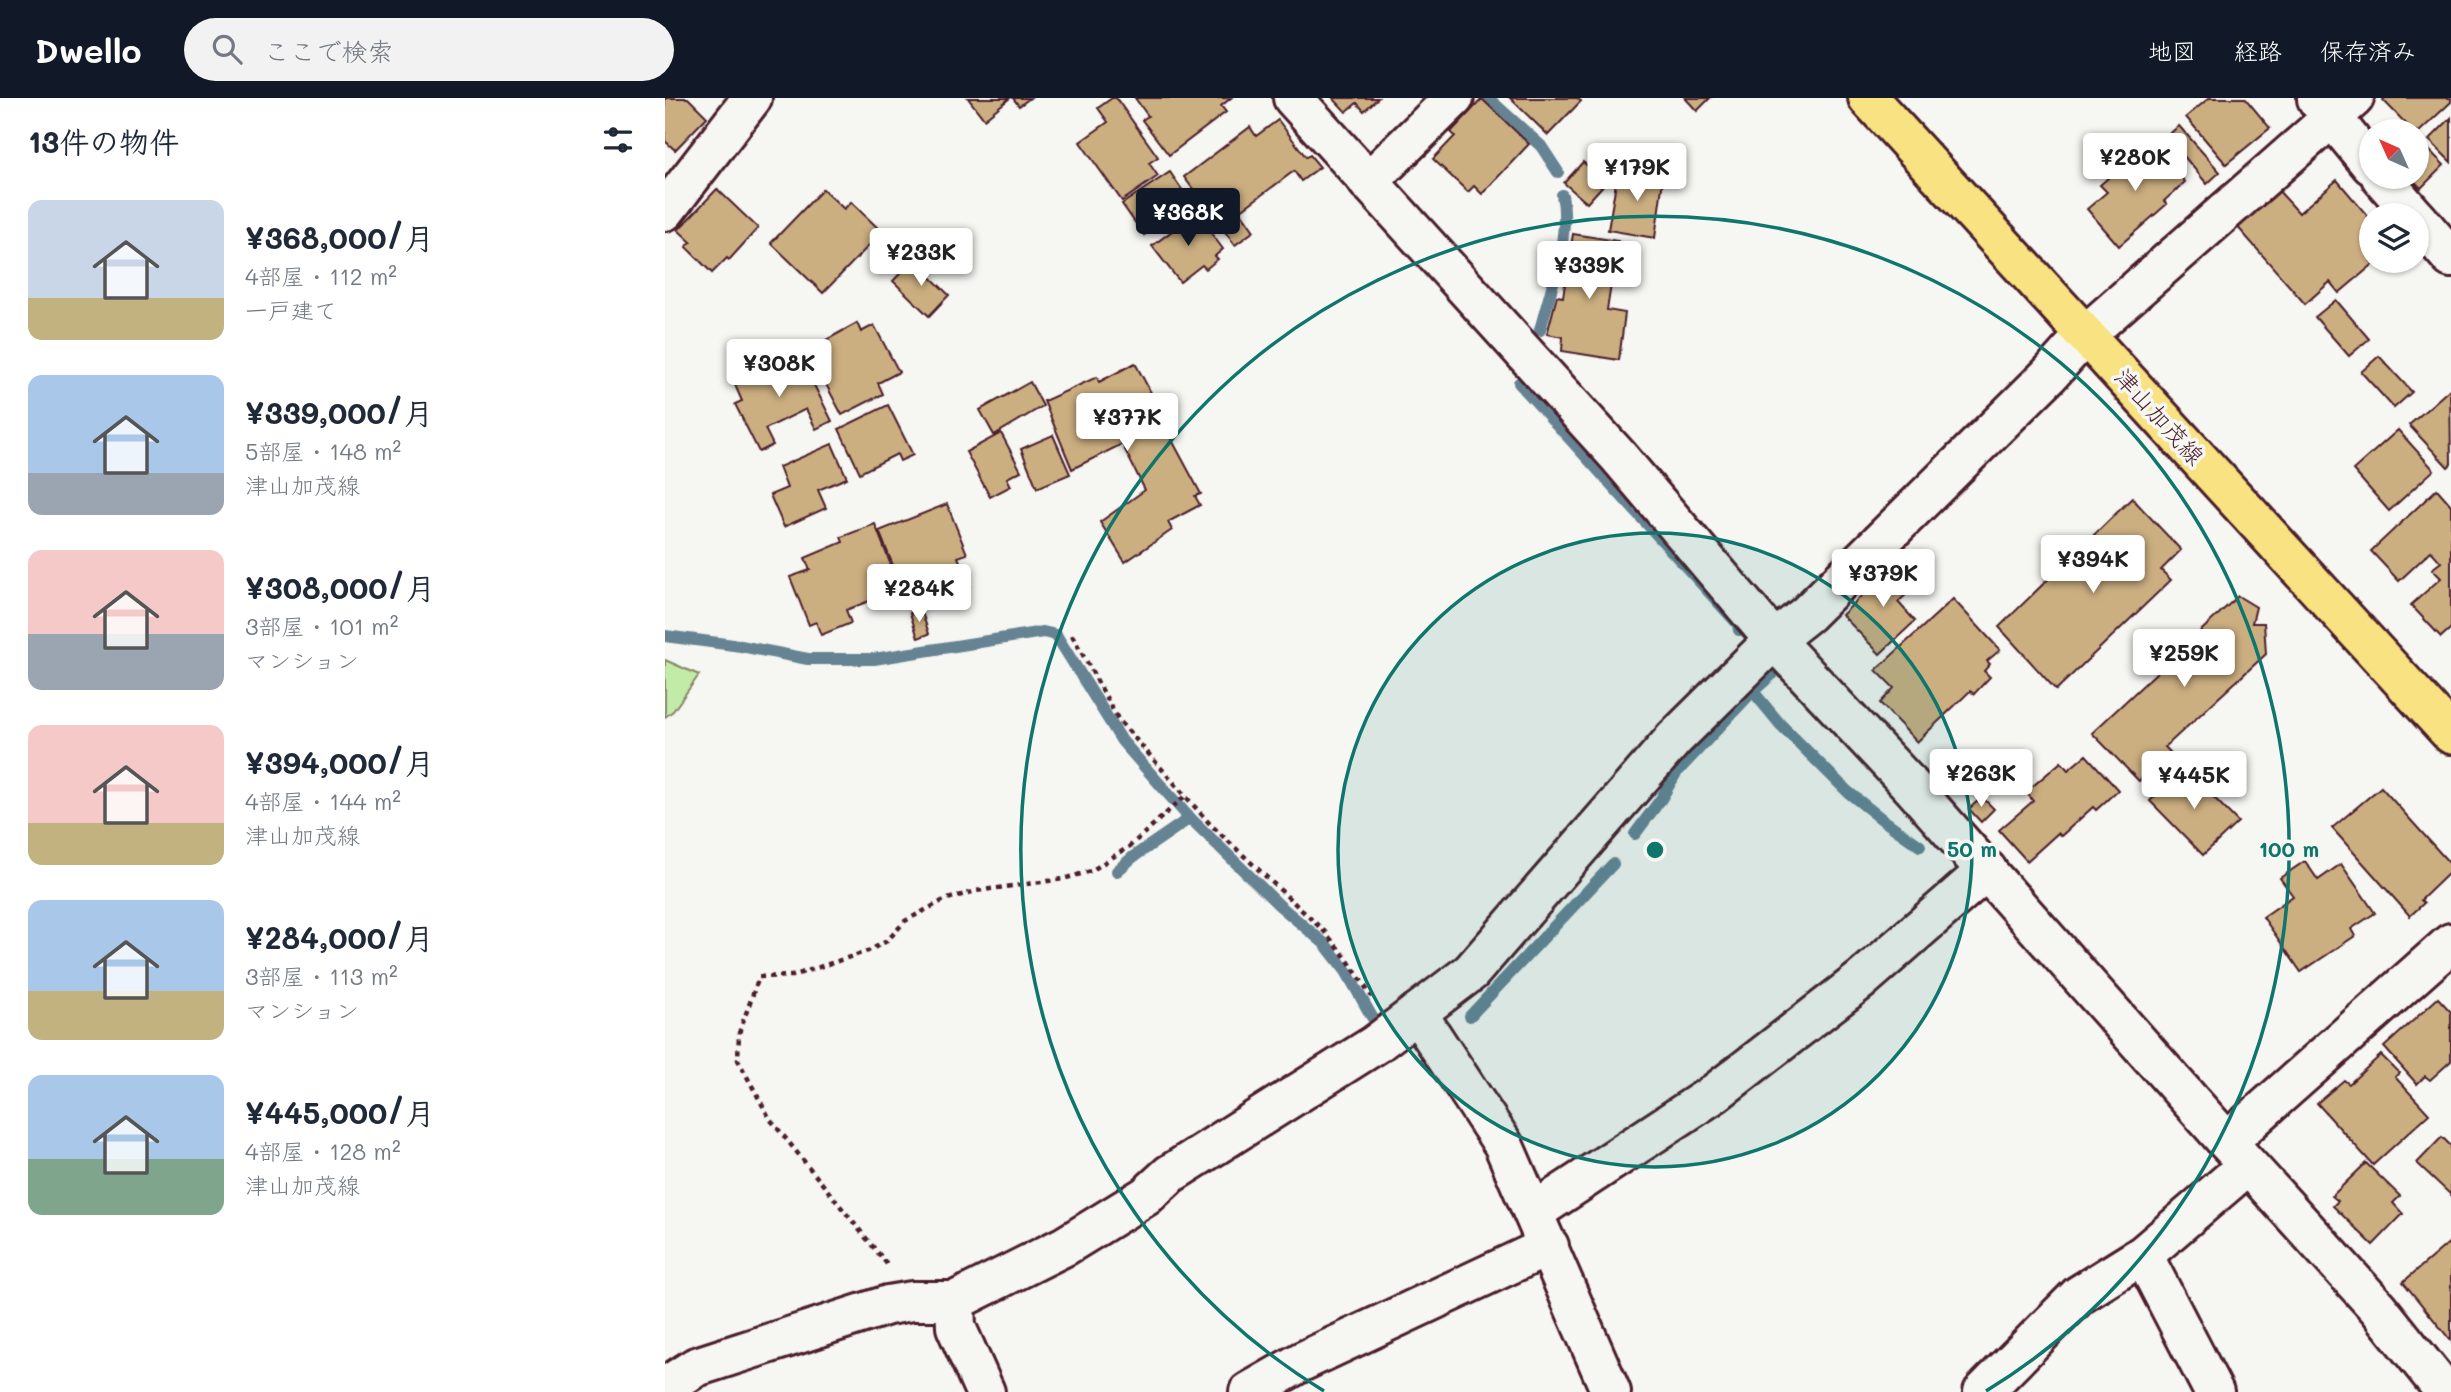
<!DOCTYPE html>
<html lang="ja">
<head>
<meta charset="utf-8">
<style>
  :root { --surface:#fff; --page:#f2f2f3; --text:#1f2937; --muted:#747a83; --accent:#111827 }
  body { margin:0; font-family:Mali,"Klee One",sans-serif; background:var(--page); color:var(--text); height:100vh; display:flex; flex-direction:column; font-size:26px; white-space:nowrap }
  * { box-sizing:border-box; margin:0 }
  p { font-size:23px; color:var(--muted) }
  .icon { flex:none; width:38px; height:38px; fill:none; stroke:currentColor; stroke-width:2; stroke-linecap:round; stroke-linejoin:round }
  .map { position:relative; flex:1; overflow:hidden }
  .side { display:flex; flex-direction:column; background:var(--surface); width:665px }
  .side>* { flex:none }
  .needle { width:46px; rotate:315deg }
  .buttons { position:absolute; left:1694px; top:21px; display:grid; gap:14px }
  .buttons a { display:grid; place-items:center; width:70px; height:70px; border-radius:50%; background:var(--surface); box-shadow:0 2px 5px #0004; font-size:35px }
  .price { position:absolute; translate:-50% -60px; padding:0 16px; border-radius:7px; background:#fff; color:#222; font-size:23px; line-height:46px; filter:drop-shadow(0 2px 4px #0008) }
  .price::after { content:''; position:absolute; left:50%; top:42px; width:21px; height:16px; margin-left:-10px; background:inherit; clip-path:polygon(0 0,100% 0,50% 100%) }
  .price.on { background:var(--accent); color:#fff }
  ul { padding:0; list-style:none }
  li { display:flex; align-items:center; gap:21px; height:175px; padding:0 28px }
  li span { display:grid; place-items:center; flex:none; width:196px; height:140px; border-radius:14px; color:#555 }
  li>.icon { margin-inline-start:auto }
  span .icon { width:84px; height:84px; fill:#fffc; stroke-width:1 }
  li b { font-size:30px }
  h2 { display:flex; justify-content:space-between; align-items:center; height:84px; padding:0 28px; font-size:30px }
  header { display:flex; align-items:center; gap:42px; box-sizing:border-box; height:98px; padding:0 35px; background:var(--accent); color:#fff }
  header strong { font-size:33px }
  nav { display:flex; gap:38px; margin-inline-start:auto; font-size:24px }
  .search { width:490px; height:63px; background:var(--page); display:flex; align-items:center; gap:18px; box-sizing:border-box; padding:0 24px; border-radius:38px; color:var(--muted); font-size:26px }
  main { display:flex; flex:1; min-height:0 }
  .map>svg:first-child { display:block }
  .green { fill:#c2eba7; stroke:#868569; stroke-width:2 }
  .lines { fill:none; stroke-linecap:round; stroke-linejoin:round }
  .stream { stroke:#668393; stroke-width:12 }
  .building { fill:#ccaf81; stroke:#4a1f2b; stroke-width:2 }
  .minor-casing { stroke:#4a1f2b; stroke-width:44 }
  .primary-casing { stroke:#4a1f2b; stroke-width:44 }
  .path { stroke:#4a1f2b; stroke-width:4.5; stroke-dasharray:5 5; stroke-linecap:butt }
  .minor { stroke:#f6f6f2; stroke-width:38 }
  .primary { stroke:#f8e281; stroke-width:38 }
  .ring { fill:none; stroke:#0f766e; stroke-width:3.5 }
  .labels { text-anchor:middle; dominant-baseline:central; stroke-width:7; stroke-linejoin:round; paint-order:stroke }
  .street-label { font-size:24px; fill:#4a1f2b; stroke:#f6f6f2 }
  .centre { fill:#0f766e; stroke:#f6f6f2; stroke-width:3.5 }
  .ring-label { font-size:21px; text-anchor:middle; font-weight:bold; fill:#0f766e; stroke:#f6f6f2; stroke-width:7; stroke-linejoin:round; paint-order:stroke }
</style>
</head>
<body>
<header>
<strong>Dwello</strong>
<div class="search"><svg class="icon" aria-label="search" viewBox="0 0 24 24"><circle cx="10" cy="10" r="6"/><path d="M15 15l6 6"/></svg>ここで検索</div>
<nav><a>地図</a><a>経路</a><a>保存済み</a></nav>
</header>
<main>
<section class="side">
<h2>13件の物件<svg class="icon" aria-label="filters" viewBox="0 0 24 24"><path d="M4 7h16M4 17h16"/><circle cx="9" cy="7" r="2"/><circle cx="15" cy="17" r="2"/></svg></h2>
<ul>
<li><span style="background:linear-gradient(#c9d6e8 70%,#c2b280 0)"><svg class="icon" aria-label="home" viewBox="0 0 24 24"><path d="M3 11l9-7 9 7M6 9v11h12V9"/></svg></span><div><b>¥368,000/月</b><p>4部屋 · 112 m²</p><p>一戸建て</p></div></li>
<li><span style="background:linear-gradient(#a9c7e8 70%,#9aa5b1 0)"><svg class="icon" aria-label="home" viewBox="0 0 24 24"><path d="M3 11l9-7 9 7M6 9v11h12V9"/></svg></span><div><b>¥339,000/月</b><p>5部屋 · 148 m²</p><p>津山加茂線</p></div></li>
<li><span style="background:linear-gradient(#f6c9c9 60%,#9aa5b1 0)"><svg class="icon" aria-label="home" viewBox="0 0 24 24"><path d="M3 11l9-7 9 7M6 9v11h12V9"/></svg></span><div><b>¥308,000/月</b><p>3部屋 · 101 m²</p><p>マンション</p></div></li>
<li><span style="background:linear-gradient(#f6c9c9 70%,#c2b280 0)"><svg class="icon" aria-label="home" viewBox="0 0 24 24"><path d="M3 11l9-7 9 7M6 9v11h12V9"/></svg></span><div><b>¥394,000/月</b><p>4部屋 · 144 m²</p><p>津山加茂線</p></div></li>
<li><span style="background:linear-gradient(#a9c7e8 65%,#c2b280 0)"><svg class="icon" aria-label="home" viewBox="0 0 24 24"><path d="M3 11l9-7 9 7M6 9v11h12V9"/></svg></span><div><b>¥284,000/月</b><p>3部屋 · 113 m²</p><p>マンション</p></div></li>
<li><span style="background:linear-gradient(#a9c7e8 60%,#7fa58c 0)"><svg class="icon" aria-label="home" viewBox="0 0 24 24"><path d="M3 11l9-7 9 7M6 9v11h12V9"/></svg></span><div><b>¥445,000/月</b><p>4部屋 · 128 m²</p><p>津山加茂線</p></div></li>
</ul>
</section>
<div class="map">
<svg width="1786" height="1294" viewBox="0 0 1786 1294">
  <rect width="100%" height="100%" fill="#f6f6f2"/>
  <filter id="ink" filterUnits="userSpaceOnUse"><feTurbulence type="fractalNoise" baseFrequency=".0143" numOctaves="2"/><feDisplacementMap in="SourceGraphic" scale="14" xChannelSelector="R" yChannelSelector="G"/><feConvolveMatrix kernelMatrix="1 2 1 2 8 2 1 2 1" color-interpolation-filters="sRGB"/></filter>
  <g filter="url(#ink)">
    <!-- green -->
    <path class="green" d="M0,562L34,577L8,613L0,619Z"/>
    <g class="lines">
      <!-- stream -->
      <g class="stream">
        <path d="M823,0L876,48L893,74"/>
        <path d="M875,232C885,193 906,137 897,97"/>
        <path d="M854,285L1073,526L1074,532"/>
        <path d="M0,538L76,548L143,561H209L378,534L391,537L457,643L520,715L614,807L660,846L681,873L707,919"/>
        <path d="M1086,591L1115,626L1183,694L1218,722L1255,748"/>
        <path d="M970,736L996,701L1011,675L1087,594L1111,573"/>
        <path d="M452,773L468,759L525,720"/>
        <path d="M805,918L948,766"/>
      </g>
    </g>
    <!-- building -->
    <g class="building">
      <path d="M0,0H23L42,19L10,52L0,43Z"/>
      <path d="M303,0H345L319,21Z"/>
      <path d="M348,0H365L354,8Z"/>
      <path d="M447,0H451L493,59L484,65L493,78L457,103L415,44L443,24L433,10Z"/>
      <path d="M470,0H566L556,8L561,14L504,57L477,22L483,18Z"/>
      <path d="M668,0H713L699,13L692,5L681,14Z"/>
      <path d="M845,0H912L916,3L883,37Z"/>
      <path d="M1020,0H1045L1032,13Z"/>
      <path d="M1544,0H1580L1605,30L1561,66L1521,19Z"/>
      <path d="M1720,0H1786V4L1752,36V33H1748L1718,2Z"/>
      <path d="M817,1L864,46L817,96L809,88L803,94L768,61L790,38L786,34Z"/>
      <path d="M1786,20V64L1764,42Z"/>
      <path d="M613,22L641,59L645,57L655,69L636,83L629,73L575,113L589,133L570,147L519,79L585,29L591,38Z"/>
      <path d="M1514,28L1555,74L1542,86L1502,38Z"/>
      <path d="M1754,42L1779,67L1756,90L1745,79H1752V45Z"/>
      <path d="M1485,43L1520,84L1499,103L1502,106L1454,148L1422,111L1442,94L1435,87Z"/>
      <path d="M918,64L941,84L922,105L899,85Z"/>
      <path d="M977,69L999,74L990,140L943,132L953,73L975,77Z"/>
      <path d="M505,74L526,105L479,137L457,106Z"/>
      <path d="M1672,82L1706,122V149L1703,151L1706,154V163H1712L1674,195L1665,184L1640,206L1571,127L1612,91L1634,115Z"/>
      <path d="M52,91L93,130L64,162L62,160L47,175L21,149L26,144L13,132Z"/>
      <path d="M158,91L179,111L186,104L217,134L158,195L106,145Z"/>
      <path d="M531,115L558,151L550,158L553,161L541,171L537,167L515,184L487,148Z"/>
      <path d="M908,136L953,143L942,212L960,215L954,262L897,253L898,239L882,236L892,198L898,199Z"/>
      <path d="M248,162L284,197L264,218L228,183Z"/>
      <path d="M1671,202L1704,241L1684,258L1650,219Z"/>
      <path d="M192,225L196,234L209,227L234,274L213,285L218,296L177,317L143,252Z"/>
      <path d="M133,255L167,323L151,331L141,311L100,331L108,347L94,354L70,306L77,303L70,287Z"/>
      <path d="M1714,258L1747,294L1729,310L1696,274Z"/>
      <path d="M470,265L498,317L494,318L536,396L530,398L535,407L503,424L507,432L460,464L435,424L480,392L457,346L407,371L379,303L432,279L434,284Z"/>
      <path d="M365,284L378,308L329,337L315,312Z"/>
      <path d="M1785,291L1786,366L1783,369L1744,327Z"/>
      <path d="M223,307L248,357L235,363L232,356L195,375L174,331Z"/>
      <path d="M1733,332L1769,372L1724,413L1688,372Z"/>
      <path d="M336,335L356,373L342,380L346,388L325,399L301,354Z"/>
      <path d="M388,337L405,376L372,390L356,351Z"/>
      <path d="M167,346L182,380L153,392L161,410L119,429L105,397L122,390L114,369Z"/>
      <path d="M1772,391L1786,407V530L1776,539L1746,507L1776,480L1767,471L1776,464L1766,453L1734,483L1706,453Z"/>
      <path d="M1467,400L1516,452L1496,472L1506,482L1391,592L1334,529Z"/>
      <path d="M282,406L302,456L293,459L305,488L246,512L214,433Z"/>
      <path d="M210,426L235,491L181,512L186,525L156,537L151,524L144,527L125,479L145,472L140,460L178,444L176,439Z"/>
      <path d="M1232,463L1254,485L1233,504L1250,523L1215,556L1177,517Z"/>
      <path d="M1573,498L1591,509L1587,525H1599L1601,556L1500,649L1505,654L1474,683L1427,635Z"/>
      <path d="M1288,501L1335,552L1322,563L1325,566L1319,573L1325,579L1309,596L1305,593L1252,644L1215,605L1229,590L1211,572Z"/>
      <path d="M256,511L264,536L253,540L245,515Z"/>
      <path d="M1421,657L1453,692L1431,712L1428,709L1396,738L1393,735L1362,763L1334,732L1368,703L1361,694L1396,664L1403,672Z"/>
      <path d="M1519,669L1573,724L1538,757L1485,703Z"/>
      <path d="M1716,689L1786,767V773L1756,802L1759,805L1745,818L1667,730Z"/>
      <path d="M1317,699L1329,711L1316,724L1304,711Z"/>
      <path d="M1640,763L1653,782L1676,766L1710,815L1686,831L1690,838L1636,874L1598,819L1628,798L1615,780Z"/>
      <path d="M1773,900L1786,914V963L1765,982L1760,978L1752,986L1719,949Z"/>
      <path d="M1716,957L1734,975L1730,979L1764,1016L1708,1067L1652,1005L1679,982L1684,986Z"/>
      <path d="M1777,1039L1786,1048V1097L1752,1065Z"/>
      <path d="M1701,1065L1735,1098L1728,1105L1738,1116L1708,1147L1668,1108L1673,1103L1667,1098Z"/>
      <path d="M1786,1143V1243L1738,1184Z"/>
    </g>
    <g class="lines">
      <defs>
        <g id="minor">
          <path d="M628,0L953,358L1109,542L1247,689L1562,1044L1713,1210L1780,1294"/>
          <path d="M1652,1L1706,67"/>
          <path d="M1716,79L1749,117"/>
          <path d="M703,84L789,0"/>
          <path d="M0,113L87,0"/>
          <path d="M1752,120L1786,160"/>
          <path d="M752,915L838,1046L946,1294"/>
          <path d="M1562,1044L1786,845"/>
          <path d="M869,1114L1050,995L1196,882L1322,772"/>
          <path d="M1478,1157L1549,1294"/>
          <path d="M0,1289L31,1269L223,1207L247,1203H290"/>
          <path d="M320,1294L291,1229L290,1203L400,1148L481,1098L505,1076L711,946L806,874L1009,641L1109,542L1142,516L1384,277L1420,237L1689,0"/>
          <path d="M584,1294L636,1264L884,1148"/>
          <path d="M1318,1294L1414,1197L1478,1157L1582,1068"/>
        </g>
        <path id="primary" d="M1203,0L1786,636"/>
      </defs>
      <!-- minor casing -->
      <use href="#minor" class="minor-casing"/>
      <!-- primary casing -->
      <use href="#primary" class="primary-casing"/>
      <!-- path -->
      <g class="path">
        <path d="M407,537L453,621L545,726L660,834L682,861L707,899"/>
        <path d="M222,1166L105,1021L73,962L74,935L94,879L127,878L203,853L222,843L240,823L279,802L311,793L398,781L426,773L465,748L520,698"/>
      </g>
      <!-- minor -->
      <use href="#minor" class="minor"/>
      <!-- primary -->
      <use href="#primary" class="primary"/>
    </g>
  </g>
  <!-- distance rings -->
  <circle cx="990" cy="752" r="317" fill="#0f766e" fill-opacity=".12"/>
  <g class="ring">
    <circle cx="990" cy="752" r="317"/>
    <path d="M659 1293A634 634 0 1 1 1321 1293"/>
  </g>
  <g class="labels">
    <!-- street labels -->
    <g class="street-label">
      <text transform="translate(1495 318) rotate(48)">津山加茂線</text>
    </g>
  </g>
  <circle cx="990" cy="752" r="10" class="centre"/>
  <g class="ring-label">
    <text x="1307" y="759">50 m</text>
    <text x="1624" y="759">100 m</text>
  </g>
</svg>
<div class="buttons">
<a><svg class="needle" viewBox="-14 -14 28 28"><path d="M0-13l5 13h-10z" fill="#e53935"/><path d="M0 13l5-13h-10z" fill="#747a83"/></svg></a>
<a><svg class="icon" aria-label="layers" viewBox="0 0 24 24"><path d="M12 4l9 5-9 5-9-5zM3 14l9 5 9-5"/></svg></a>
</div>
<b class="price" style="left:1470px;top:95px">¥280K</b>
<b class="price" style="left:972px;top:105px">¥179K</b>
<b class="price on" style="left:523px;top:150px">¥368K</b>
<b class="price" style="left:256px;top:190px">¥233K</b>
<b class="price" style="left:924px;top:203px">¥339K</b>
<b class="price" style="left:114px;top:301px">¥308K</b>
<b class="price" style="left:462px;top:355px">¥377K</b>
<b class="price" style="left:1428px;top:497px">¥394K</b>
<b class="price" style="left:1218px;top:511px">¥379K</b>
<b class="price" style="left:254px;top:526px">¥284K</b>
<b class="price" style="left:1519px;top:591px">¥259K</b>
<b class="price" style="left:1316px;top:711px">¥263K</b>
<b class="price" style="left:1529px;top:713px">¥445K</b>
</div>
</main>
</body>
</html>
